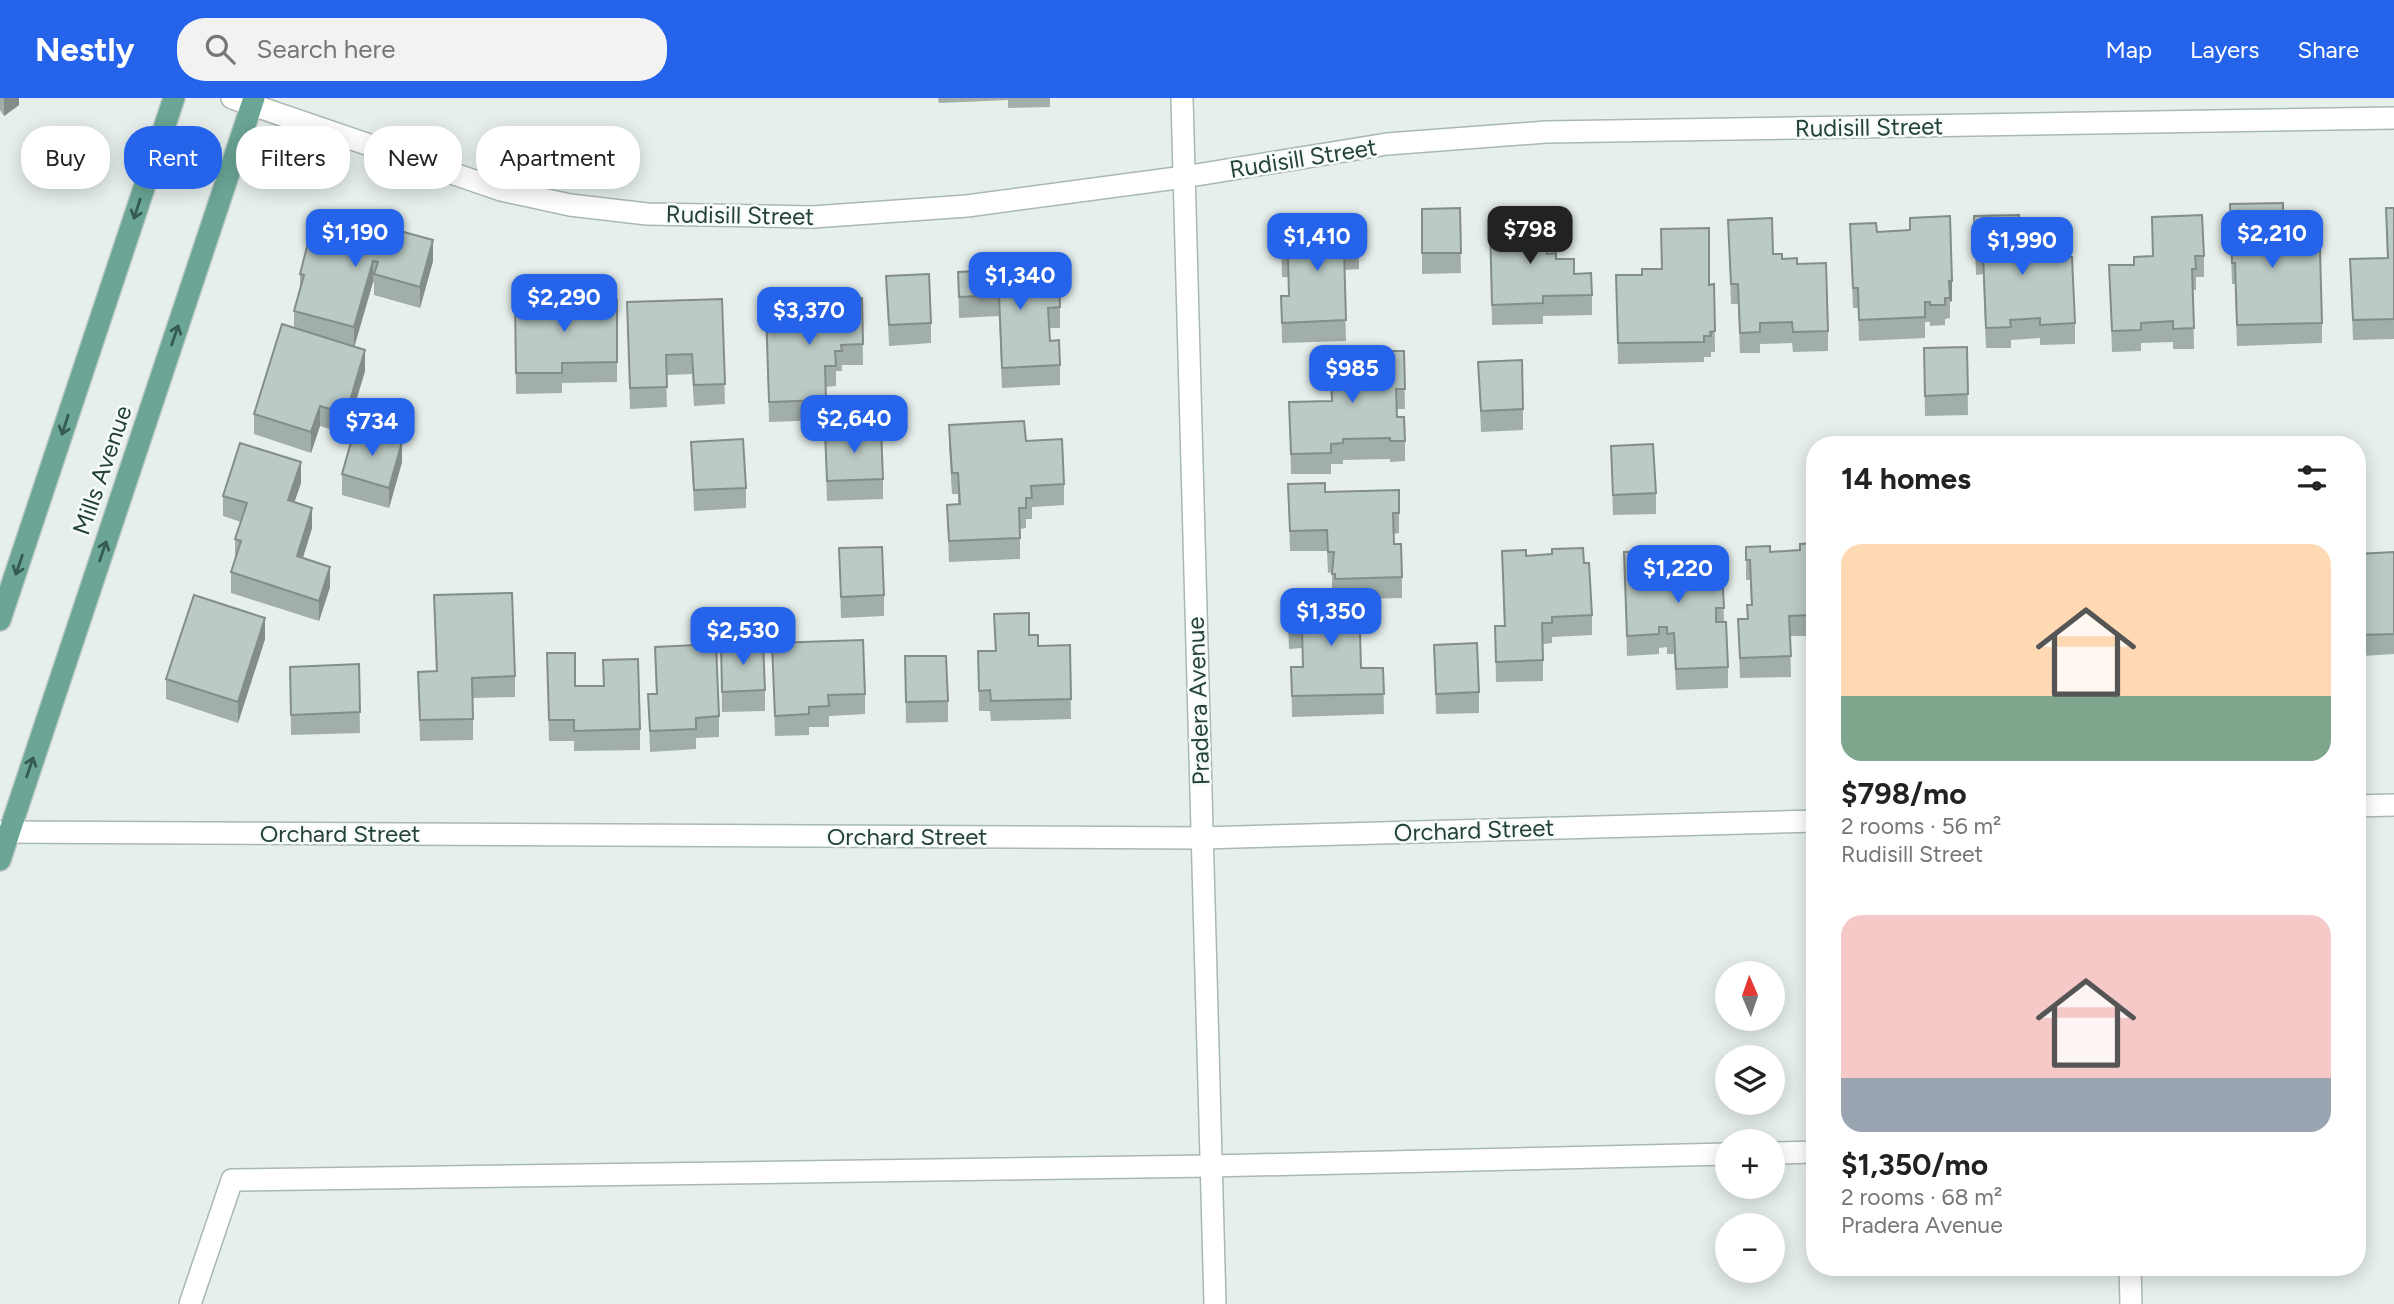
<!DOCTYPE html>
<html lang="en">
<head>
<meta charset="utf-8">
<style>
  :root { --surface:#fff; --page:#f2f2f2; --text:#222; --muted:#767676; --accent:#2563eb }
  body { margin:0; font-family:Figtree,sans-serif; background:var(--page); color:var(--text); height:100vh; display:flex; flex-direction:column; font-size:26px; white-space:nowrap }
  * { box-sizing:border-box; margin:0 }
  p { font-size:23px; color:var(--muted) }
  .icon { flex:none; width:38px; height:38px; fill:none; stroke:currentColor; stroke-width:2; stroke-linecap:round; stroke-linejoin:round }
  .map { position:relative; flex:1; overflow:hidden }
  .drawer { position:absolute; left:1806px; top:338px; width:560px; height:840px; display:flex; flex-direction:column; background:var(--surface); border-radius:28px; box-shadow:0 4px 18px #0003 }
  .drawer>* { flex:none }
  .hud { position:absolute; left:21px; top:28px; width:665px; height:63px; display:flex; gap:14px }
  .needle { width:46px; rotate:358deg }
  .controls { position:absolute; left:1715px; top:863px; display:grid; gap:14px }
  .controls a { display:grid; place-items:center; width:70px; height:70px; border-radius:50%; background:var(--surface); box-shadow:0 4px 18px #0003; font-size:35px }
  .price { position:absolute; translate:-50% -60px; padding:0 16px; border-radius:14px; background:var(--accent); color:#fff; font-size:23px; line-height:46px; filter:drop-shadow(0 2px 4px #0008) }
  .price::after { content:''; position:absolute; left:50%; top:42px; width:21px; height:16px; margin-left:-10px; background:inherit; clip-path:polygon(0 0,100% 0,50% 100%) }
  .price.selected { background:#222; color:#fff }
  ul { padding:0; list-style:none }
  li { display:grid; align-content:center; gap:14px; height:371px; padding:0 35px }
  li span { display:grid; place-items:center; height:217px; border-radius:21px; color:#555 }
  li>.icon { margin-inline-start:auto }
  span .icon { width:126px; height:126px; fill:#fffc; stroke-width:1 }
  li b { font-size:30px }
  h2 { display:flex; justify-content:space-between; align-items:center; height:84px; padding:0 35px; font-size:30px }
  .tag { padding:0 24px; border-radius:28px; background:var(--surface); box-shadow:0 4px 18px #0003; font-size:24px; line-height:63px }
  .tag.selected { background:var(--accent); color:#fff }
  header { display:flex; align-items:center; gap:42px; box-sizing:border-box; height:98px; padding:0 35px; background:var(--accent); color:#fff }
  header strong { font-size:33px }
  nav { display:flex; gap:38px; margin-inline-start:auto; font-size:24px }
  .search { width:490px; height:63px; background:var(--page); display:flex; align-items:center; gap:18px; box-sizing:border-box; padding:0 24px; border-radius:28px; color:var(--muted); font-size:26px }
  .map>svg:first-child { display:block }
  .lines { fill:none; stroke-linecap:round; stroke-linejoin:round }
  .minor-casing { stroke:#a8b8b2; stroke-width:24 }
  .major-casing { stroke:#c2cac8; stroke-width:24 }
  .minor { stroke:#fff; stroke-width:21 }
  .major { stroke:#6aa596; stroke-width:21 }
  .wall { fill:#a1aea9 }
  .shaded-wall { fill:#838d89 }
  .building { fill:#bbcac4; stroke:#838d89; stroke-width:2 }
  .oneway { stroke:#365b51 }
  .labels { text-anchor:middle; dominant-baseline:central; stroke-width:5; stroke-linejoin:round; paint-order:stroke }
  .street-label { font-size:24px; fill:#24423a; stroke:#f7fbf9 }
</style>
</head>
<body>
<header>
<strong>Nestly</strong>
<div class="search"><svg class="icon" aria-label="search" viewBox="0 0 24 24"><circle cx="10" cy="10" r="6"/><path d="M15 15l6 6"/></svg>Search here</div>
<nav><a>Map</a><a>Layers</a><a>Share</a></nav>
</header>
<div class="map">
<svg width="2394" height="1206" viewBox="0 0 2394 1206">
  <rect width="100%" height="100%" fill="#e6efeb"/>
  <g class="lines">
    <defs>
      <g id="minor">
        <path d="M232,0L501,92L570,107L647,116L813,119L967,108L1184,79L1387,46L1546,34L2394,20"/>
        <path d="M1182,0L1215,1206"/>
        <path d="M2357,708L2394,707"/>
        <path d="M0,734L1202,740L1815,723"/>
        <path d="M1773,1055L1815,1054"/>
        <path d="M2130,1169L2131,1206"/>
        <path d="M190,1206L232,1082L1211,1068L1727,1056"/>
      </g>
      <g id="major">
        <path d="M0,522L174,0"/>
        <path d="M0,762L254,0"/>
      </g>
    </defs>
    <!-- minor casing -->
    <use href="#minor" class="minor-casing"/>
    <!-- major casing -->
    <use href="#major" class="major-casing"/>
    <!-- minor -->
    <use href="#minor" class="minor"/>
    <!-- major -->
    <use href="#major" class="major"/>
  </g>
  <!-- wall -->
  <g class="wall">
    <path d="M0,0H19V7L4,18L0,12Z"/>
    <path d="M938,0H1050V9L1008,10V2L939,5Z"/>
    <path d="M1460,110L1461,175L1422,176V111Z"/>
    <path d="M2386,110H2394V241L2353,242L2350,161L2387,160Z"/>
    <path d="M1974,118L2021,154L2044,161L2075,225V246L2040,247V240L2011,242V250H1986L1983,176L1976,177Z"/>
    <path d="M2152,119L2204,158V179H2196V192H2193L2194,251H2173V244L2141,245V253L2112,254L2109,167H2134L2152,158Z"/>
    <path d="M1728,122L1773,156L1782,161L1797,166L1828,233V253L1793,254L1792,245L1760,246V255H1740L1738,206H1731Z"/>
    <path d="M1490,125L1556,161L1574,176L1592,197V217L1543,218V226L1492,227Z"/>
    <path d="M1850,126L1877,134L1910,133L1952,203L1950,204V220L1945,221V227L1930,228V224H1925V240L1859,243L1858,210H1853Z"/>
    <path d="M2230,127L2322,225V245L2237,248L2235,186H2232Z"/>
    <path d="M312,129L433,163L420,210L374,197V184H373L354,249L365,273L346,336L320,328L311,355L254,336V316L294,230V213L300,193V176Z"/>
    <path d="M1281,131L1359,151V171L1344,172L1346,243L1282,245L1281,198H1289L1288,179H1282Z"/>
    <path d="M958,174L1060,209V230H1049L1050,243L1060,267V287L1002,290L999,218L959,220Z"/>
    <path d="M1616,177L1714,186L1715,254H1711V259H1704V264L1618,266Z"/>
    <path d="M886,178L931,225V245L889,248Z"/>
    <path d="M862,200L863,267H842V273H836V288L825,289L826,322L769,324L766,213L816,211Z"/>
    <path d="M722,201L725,306L694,308L692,276L666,277L667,309L630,311L627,204Z"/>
    <path d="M617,202V284L562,285V295L516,296L515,204Z"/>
    <path d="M1967,249L1968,317L1925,318L1924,250Z"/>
    <path d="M1404,253L1405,311H1397V319L1405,343V363L1390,364V361L1343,362V366H1331V376H1291L1289,304L1331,303V282H1334L1387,257Z"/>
    <path d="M1478,264L1523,311V332L1481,334Z"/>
    <path d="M949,327L1026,343L1064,386V407L1032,409V421H1026V430L1020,431V461L949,464L947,407L958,406V396H952L949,347Z"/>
    <path d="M825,333L883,381V401L827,403Z"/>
    <path d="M691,344L746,390V410L694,413Z"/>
    <path d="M1611,348L1656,395V416L1613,417Z"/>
    <path d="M402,364L389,410L342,397V376Z"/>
    <path d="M301,385L294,404L312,430L303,460L330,489L319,523L231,495V474L235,461V441L241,424L223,418V398Z"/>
    <path d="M1288,386L1325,394L1399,392V435L1393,436L1394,446L1402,479V500L1359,501L1361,570H1383L1384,616L1292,619L1291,569H1303L1302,550L1289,551L1287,499L1335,498L1332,497V474L1328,475L1327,453H1290Z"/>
    <path d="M1815,445V533H1810V538H1790L1791,579L1740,580L1738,521H1747V507H1751L1750,482H1746V449L1770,454L1800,452Z"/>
    <path d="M839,450L884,497V518L841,520Z"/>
    <path d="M1502,453L1584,465L1592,517V537L1552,539V545L1543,546V583L1496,584L1495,528H1504Z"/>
    <path d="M1624,454L1658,463L1717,491H1723L1724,524L1728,569V590L1676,592L1674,556H1667V549L1659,550V556L1627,558Z"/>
    <path d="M2394,454V556L2362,558V568H2357V456Z"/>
    <path d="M434,497L515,578V599L473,600V642L420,643L418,574L436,573Z"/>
    <path d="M994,516L1029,537L1038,548L1070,547L1071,621L991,623L990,613H979L978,553H995Z"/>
    <path d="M265,541L238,625L166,601V581Z"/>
    <path d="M721,545L765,592V613L722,614Z"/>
    <path d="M772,545L865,596V616L829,618V629H809V637L775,638Z"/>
    <path d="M1434,547L1479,594V615L1436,616Z"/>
    <path d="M655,549L719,618V639L696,640V651L650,654L648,596H656Z"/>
    <path d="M547,555L575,588H603V562L640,631V652L574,653V643H549Z"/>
    <path d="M905,558L948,603V624L906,625Z"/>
    <path d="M359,566L360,635L291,637L290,569Z"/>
  </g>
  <!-- shaded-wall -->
  <g class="shaded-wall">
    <path d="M4,0H19V7L4,18Z"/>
    <path d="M433,142V163L420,210V189Z"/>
    <path d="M373,163V184L354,250V229Z"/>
    <path d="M1949,183H1952V203L1950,204Z"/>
    <path d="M365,252V273L346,336V316Z"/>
    <path d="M320,308V328L311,355V334Z"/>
    <path d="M402,344V364L389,410V390Z"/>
    <path d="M301,364V385L288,423V402Z"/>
    <path d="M312,410V430L297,478V458Z"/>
    <path d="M330,469V489L319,523V503Z"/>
    <path d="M265,520V541L238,625V604Z"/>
  </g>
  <!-- building -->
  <g class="building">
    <path d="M2283,105L2284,152H2320L2322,225L2237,227L2235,165H2232L2230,106Z"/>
    <path d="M1460,110L1461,155H1422V111Z"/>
    <path d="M2386,110H2394V221L2353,222L2350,161L2388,160Z"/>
    <path d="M2019,117L2021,154L2043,153L2044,161H2049V158L2067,156V159H2072L2075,225L2040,227V220L2010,222L2011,229L1986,230L1983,155L1976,156L1974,118Z"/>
    <path d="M2202,117L2204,158H2195L2196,171H2192L2194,230L2173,231V223L2141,225V232L2112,233L2109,167H2134V159L2153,158L2152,119Z"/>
    <path d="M1950,118L1952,183H1949L1950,200H1945V207H1930V204H1925V219L1859,222L1858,190H1853L1850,126L1876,125L1877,134L1910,132V120Z"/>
    <path d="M1772,120L1773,156H1782V161L1797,160V166L1826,165L1828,233L1793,234L1792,224L1760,225V234L1740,235L1738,186H1731L1728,122Z"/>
    <path d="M1545,123L1547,156L1556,155V161H1574V176L1591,175L1592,197L1543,198V205L1492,207L1490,125Z"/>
    <path d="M335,128L386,142L389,130L433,142L420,189L374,176L378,164L373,163L354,229L294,213L304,177L300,176L312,129L333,135Z"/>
    <path d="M1358,128L1359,151L1344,152L1346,222L1282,225L1281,198H1289L1288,159H1282L1281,131Z"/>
    <path d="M1709,130V187L1714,186L1715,233L1710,234L1711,238H1704V244L1618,245L1616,177H1642V171H1662L1661,131Z"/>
    <path d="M1058,170L1060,209L1048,210L1050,243L1059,242L1060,267L1002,270L999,197L959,199L958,174Z"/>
    <path d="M929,176L931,225L889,227L886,178Z"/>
    <path d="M862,200L863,246L841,247L842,253H835L836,268H825L826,302L769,304L766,213L816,211V202Z"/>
    <path d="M722,201L725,286L694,287L692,256L666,257L667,289L630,290L627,204Z"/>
    <path d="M617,202V264L562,265V275H516L515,204Z"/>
    <path d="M282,226L365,252L346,316L320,308L311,334L254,316Z"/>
    <path d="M1967,249L1968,296L1925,298L1924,250Z"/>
    <path d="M1386,253H1404L1405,291H1396L1397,319H1404L1405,343H1390V340L1343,341V345L1331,346V355L1291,356L1289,304L1332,303L1331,282H1335L1334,258L1387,257Z"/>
    <path d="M1522,262L1523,311L1481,313L1478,264Z"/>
    <path d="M1024,323L1026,343L1062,341L1064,386L1031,388L1032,400H1026V410H1019L1020,440L949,443L947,407L960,406L958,375H952L949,327Z"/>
    <path d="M355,330L402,344L389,390L342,376Z"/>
    <path d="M881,331L883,381L827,383L825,333Z"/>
    <path d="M743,341L746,390L694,392L691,344Z"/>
    <path d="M2091,341V346H2067V343Z"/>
    <path d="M240,345L301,364L288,402L312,410L297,458L330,469L319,503L231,474L241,443L235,441L247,405L223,398Z"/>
    <path d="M1653,346L1656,395L1613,397L1611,348Z"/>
    <path d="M1325,385V394L1399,392V415H1393L1394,446H1401L1402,479L1335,481V476H1332L1334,454H1328L1327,432L1290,433L1288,386Z"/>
    <path d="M1815,445V512L1810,513V517L1789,518L1791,558L1740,560L1738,521H1748L1747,507H1752L1750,462H1746V449L1770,448V454L1800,452V446Z"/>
    <path d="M882,449L884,497L841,499L839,450Z"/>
    <path d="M1715,449L1717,491H1723L1724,510H1716V524H1726L1728,569L1676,571L1674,535L1667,536V529H1659V536L1627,538L1624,454L1658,453V463L1685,462L1684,451Z"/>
    <path d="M1583,450L1584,465H1589L1592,517L1552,519V525H1542L1543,562L1496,564L1495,528H1505L1502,453L1526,452V458L1552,456V451Z"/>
    <path d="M2394,454V536L2362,537V547H2357V456Z"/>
    <path d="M512,495L515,578L472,580L473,621L420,622L418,574L437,573L434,497Z"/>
    <path d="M194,497L265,520L238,604L166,581Z"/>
    <path d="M1359,497L1361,570H1383L1384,596L1292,598L1291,569H1303L1302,530H1289L1287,499Z"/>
    <path d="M1029,515V537H1038V548L1070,547L1071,601L991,603L990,592L979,593L978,553H996L994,516Z"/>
    <path d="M863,542L865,596L828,597L829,608L809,609V616L775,618L772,545Z"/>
    <path d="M763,543L765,592L722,594L721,545Z"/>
    <path d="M1477,545L1479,594L1436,596L1434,547Z"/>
    <path d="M716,546L719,618L696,620V631L650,633L648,596H657L655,549Z"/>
    <path d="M547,555H575V588H604L603,562L638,561L640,631L574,633V622H549Z"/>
    <path d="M905,558H946L948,603L906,604Z"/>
    <path d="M359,566L360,614L291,617L290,569Z"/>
  </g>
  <!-- one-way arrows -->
  <defs><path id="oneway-shaft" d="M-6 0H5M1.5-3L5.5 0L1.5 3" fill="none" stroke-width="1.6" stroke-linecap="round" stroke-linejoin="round" transform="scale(1.75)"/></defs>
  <g class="oneway">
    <use href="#oneway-shaft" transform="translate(137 111) rotate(108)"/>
    <use href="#oneway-shaft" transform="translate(175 237) rotate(-71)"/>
    <use href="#oneway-shaft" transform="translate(65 327) rotate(108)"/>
    <use href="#oneway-shaft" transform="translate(103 453) rotate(-71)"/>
    <use href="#oneway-shaft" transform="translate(19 467) rotate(109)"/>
    <use href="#oneway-shaft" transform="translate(30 669) rotate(-71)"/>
  </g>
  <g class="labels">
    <!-- street labels -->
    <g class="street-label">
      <text transform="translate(1869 29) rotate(-1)">Rudisill Street</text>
      <text transform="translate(1303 60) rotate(-9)">Rudisill Street</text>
      <text transform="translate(740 117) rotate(1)">Rudisill Street</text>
      <text transform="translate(102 372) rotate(-71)">Mills Avenue</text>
      <text transform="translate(1198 603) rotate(-92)">Pradera Avenue</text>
      <text transform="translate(1474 732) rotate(-2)">Orchard Street</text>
      <text x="340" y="735">Orchard Street</text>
      <text x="907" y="738">Orchard Street</text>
    </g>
  </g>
</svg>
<div class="controls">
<a><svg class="needle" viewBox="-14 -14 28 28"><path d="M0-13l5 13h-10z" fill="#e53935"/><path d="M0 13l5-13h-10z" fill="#767676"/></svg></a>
<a><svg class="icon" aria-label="layers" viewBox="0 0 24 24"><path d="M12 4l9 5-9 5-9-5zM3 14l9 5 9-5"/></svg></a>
<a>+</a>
<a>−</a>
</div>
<b class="price selected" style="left:1530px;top:168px">$798</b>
<b class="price" style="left:355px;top:171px">$1,190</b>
<b class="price" style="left:2272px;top:172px">$2,210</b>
<b class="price" style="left:1317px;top:175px">$1,410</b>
<b class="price" style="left:2022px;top:179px">$1,990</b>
<b class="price" style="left:1020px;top:214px">$1,340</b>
<b class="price" style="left:564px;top:236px">$2,290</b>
<b class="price" style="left:809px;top:249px">$3,370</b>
<b class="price" style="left:1352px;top:307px">$985</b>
<b class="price" style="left:854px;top:357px">$2,640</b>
<b class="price" style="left:372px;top:360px">$734</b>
<b class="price" style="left:1678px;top:507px">$1,220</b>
<b class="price" style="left:1331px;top:550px">$1,350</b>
<b class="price" style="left:743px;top:569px">$2,530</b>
<div class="hud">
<a class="tag">Buy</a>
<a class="tag selected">Rent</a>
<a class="tag">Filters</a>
<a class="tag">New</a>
<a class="tag">Apartment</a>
</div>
<section class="drawer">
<h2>14 homes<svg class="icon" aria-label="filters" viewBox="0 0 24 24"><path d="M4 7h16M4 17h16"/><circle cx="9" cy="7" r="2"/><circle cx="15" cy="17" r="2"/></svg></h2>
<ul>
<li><span style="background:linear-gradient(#ffd9b3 70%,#7fa58c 0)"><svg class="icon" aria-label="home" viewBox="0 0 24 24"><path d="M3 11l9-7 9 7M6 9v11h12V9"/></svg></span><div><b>$798/mo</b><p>2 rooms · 56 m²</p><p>Rudisill Street</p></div></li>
<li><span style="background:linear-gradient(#f6c9c9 75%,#9aa5b1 0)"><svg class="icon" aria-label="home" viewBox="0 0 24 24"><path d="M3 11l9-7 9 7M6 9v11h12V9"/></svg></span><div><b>$1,350/mo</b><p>2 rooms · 68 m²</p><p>Pradera Avenue</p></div></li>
</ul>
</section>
</div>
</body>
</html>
